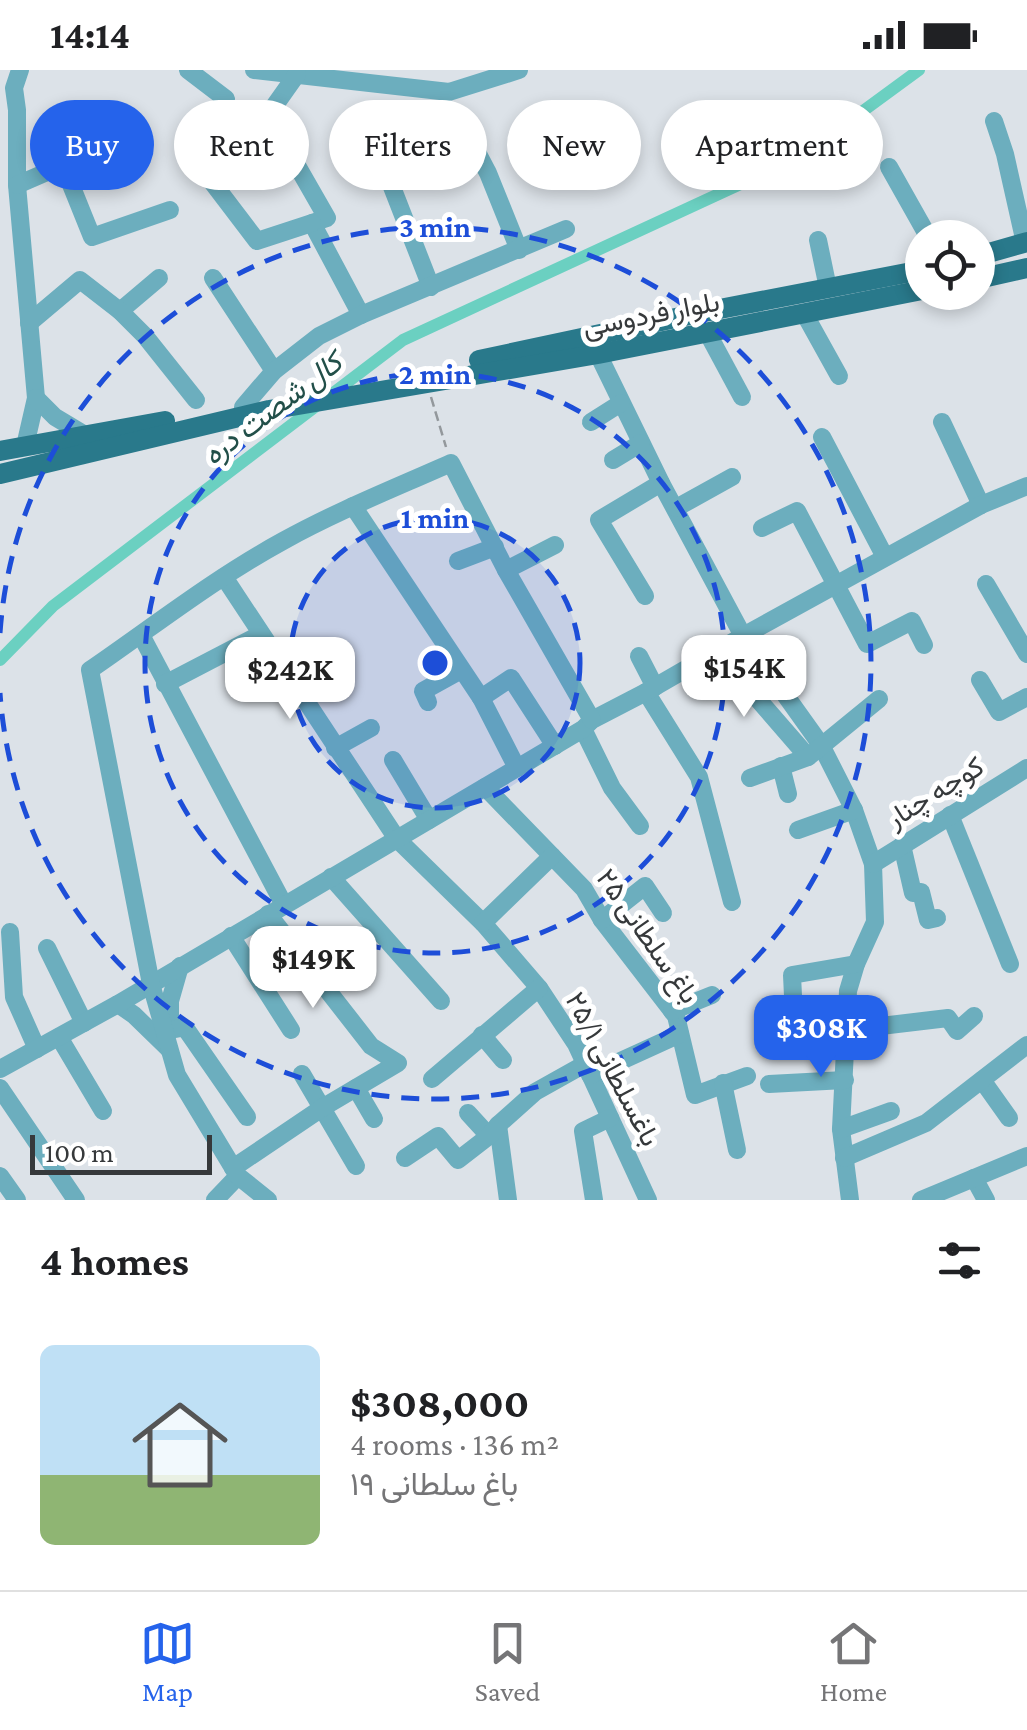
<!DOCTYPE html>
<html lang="en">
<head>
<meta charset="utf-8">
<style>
  :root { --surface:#fff; --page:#f6f6f6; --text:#202124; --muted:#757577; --line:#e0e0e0; --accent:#2563eb }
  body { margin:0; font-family:"Crimson Pro",Vazirmatn,serif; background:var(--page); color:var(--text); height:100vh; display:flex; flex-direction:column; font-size:38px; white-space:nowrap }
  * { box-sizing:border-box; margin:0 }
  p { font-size:32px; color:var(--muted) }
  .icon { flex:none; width:55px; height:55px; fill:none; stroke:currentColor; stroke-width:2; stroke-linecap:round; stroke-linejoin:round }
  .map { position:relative; height:1130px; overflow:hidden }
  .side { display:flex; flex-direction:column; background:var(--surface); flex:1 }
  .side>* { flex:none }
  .guide { position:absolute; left:30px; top:30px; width:968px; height:90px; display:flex; gap:20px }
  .fabs { position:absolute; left:905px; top:150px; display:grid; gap:20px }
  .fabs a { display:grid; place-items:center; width:90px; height:90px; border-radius:50%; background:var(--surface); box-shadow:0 5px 15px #0003; font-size:50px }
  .scale { position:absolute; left:30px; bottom:25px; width:182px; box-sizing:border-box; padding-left:10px; border:5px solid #36393b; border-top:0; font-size:28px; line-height:35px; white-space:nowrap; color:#36393b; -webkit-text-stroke:8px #fff; paint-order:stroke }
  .price { position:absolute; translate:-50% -85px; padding:0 22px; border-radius:20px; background:#fff; color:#222; font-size:32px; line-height:65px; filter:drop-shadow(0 2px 5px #0008) }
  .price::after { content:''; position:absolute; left:50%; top:60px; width:30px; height:22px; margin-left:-15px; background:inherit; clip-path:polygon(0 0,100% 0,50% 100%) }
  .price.active { background:var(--accent); color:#fff }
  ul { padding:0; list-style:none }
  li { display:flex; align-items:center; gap:30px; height:250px; padding:0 40px }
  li+li { border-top:2px solid var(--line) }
  li span { display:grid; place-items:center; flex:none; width:280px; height:200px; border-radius:15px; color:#555 }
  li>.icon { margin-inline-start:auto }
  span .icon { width:120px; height:120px; fill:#fffc; stroke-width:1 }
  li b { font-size:42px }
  h2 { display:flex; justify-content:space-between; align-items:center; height:120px; padding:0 40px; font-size:42px }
  .pill { padding:0 35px; border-radius:45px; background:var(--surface); box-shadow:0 5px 15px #0003; font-size:35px; line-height:90px }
  .pill.active { background:var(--accent); color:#fff }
  .status { display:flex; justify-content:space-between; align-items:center; height:70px; padding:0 50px; background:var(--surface); direction:ltr }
  .status svg { height:28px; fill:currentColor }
  .tabs { display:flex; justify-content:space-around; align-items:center; height:140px; border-top:2px solid var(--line); background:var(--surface); font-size:28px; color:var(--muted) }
  .tabs a { display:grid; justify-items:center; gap:5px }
  .tabs .active { color:var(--accent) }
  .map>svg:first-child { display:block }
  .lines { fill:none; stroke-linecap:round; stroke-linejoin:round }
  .canal { stroke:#6bd0c1; stroke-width:12 }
  .path { stroke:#93989c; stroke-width:2.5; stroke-dasharray:10 5; stroke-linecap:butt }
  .minor { stroke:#6caebe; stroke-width:18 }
  .major { stroke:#29798b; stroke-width:20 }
  .ring { fill:none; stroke:#1d4ed8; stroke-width:5; stroke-dasharray:18 12 }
  .labels { text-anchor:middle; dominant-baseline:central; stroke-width:10; stroke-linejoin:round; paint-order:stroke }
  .street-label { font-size:28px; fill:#36393b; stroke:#fff }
  .water-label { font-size:30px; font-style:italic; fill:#224f49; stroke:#fff }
  .centre { fill:#1d4ed8; stroke:#fff; stroke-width:5 }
  .ring-label { font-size:30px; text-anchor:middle; font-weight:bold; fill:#1d4ed8; stroke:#fff; stroke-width:10; stroke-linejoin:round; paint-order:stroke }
</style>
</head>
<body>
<div class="status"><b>14:14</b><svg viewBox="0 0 49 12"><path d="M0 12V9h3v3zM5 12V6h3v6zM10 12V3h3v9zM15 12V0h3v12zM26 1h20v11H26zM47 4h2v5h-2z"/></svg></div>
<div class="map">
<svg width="1027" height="1130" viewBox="0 0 1027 1130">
  <rect width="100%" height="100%" fill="#dce2e8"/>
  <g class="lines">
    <!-- canal -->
    <path class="canal" d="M0,590L53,536L403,270L803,85L919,0"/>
    <!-- path -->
    <path class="path" d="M431,327L446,377"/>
    <!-- minor -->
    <g class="minor">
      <path d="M20,0L14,18L17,40V115L36,328L25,376"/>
      <path d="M188,0L226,29"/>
      <path d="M254,0L449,22L519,0"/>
      <path d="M297,4L268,45L327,148L312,153L361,245"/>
      <path d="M994,51L1005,84L1025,173"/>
      <path d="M470,69L488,103L519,180"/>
      <path d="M187,79L257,171L312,153"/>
      <path d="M889,97L929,168"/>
      <path d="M17,115L63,95L92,167L170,140"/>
      <path d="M392,117L431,217"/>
      <path d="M818,170L828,218"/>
      <path d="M213,208L274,301"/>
      <path d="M120,241L159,208"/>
      <path d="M804,243L839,306"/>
      <path d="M29,253L80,210L120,241L145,266L196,330"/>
      <path d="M707,262L742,327"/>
      <path d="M598,284L661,413L743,566L821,675L854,740L873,794L875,852L856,894L848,921L841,1059L850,1130"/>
      <path d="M36,328L55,347L85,365"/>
      <path d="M243,337L274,301L319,266L361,245L566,159"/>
      <path d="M591,352L621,333"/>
      <path d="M942,352L981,435"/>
      <path d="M822,367L885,487"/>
      <path d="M613,390L641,373"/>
      <path d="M353,436L481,628L517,698"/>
      <path d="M676,438L732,407"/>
      <path d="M762,458L797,441L867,574L912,551L924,575"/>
      <path d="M458,491L495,477"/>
      <path d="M506,500L555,475"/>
      <path d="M224,507L397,769L483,853L539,918L576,974L648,1130"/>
      <path d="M986,514L1027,584"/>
      <path d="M645,526L599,450L661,413"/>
      <path d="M141,565L284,835"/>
      <path d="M716,581L808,687"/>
      <path d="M639,586L655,617"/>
      <path d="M980,610L999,642L1027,627"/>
      <path d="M165,614L261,564"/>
      <path d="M646,622L699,707L732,832"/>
      <path d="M481,628L511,608L555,676"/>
      <path d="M428,632L423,621L461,600"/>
      <path d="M583,659L612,718L640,756"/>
      <path d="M335,678L371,658"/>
      <path d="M393,690L429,750"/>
      <path d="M781,696L788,724"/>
      <path d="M750,708L808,687L879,629"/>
      <path d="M485,717L584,819L602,850L676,946L695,1025L747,1006"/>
      <path d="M950,745L1010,894"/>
      <path d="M798,760L854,740"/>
      <path d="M902,775L913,823L921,822L928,850L937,848"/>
      <path d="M873,794L1027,698"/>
      <path d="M331,807L441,931"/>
      <path d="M602,850L645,816L663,843"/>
      <path d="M483,853L552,786"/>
      <path d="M10,862L14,927L37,979"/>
      <path d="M231,866L291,960"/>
      <path d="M47,878L84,953"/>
      <path d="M793,926L792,905L856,894"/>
      <path d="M118,934L134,945L169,979"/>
      <path d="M672,941L712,925"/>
      <path d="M170,954V931L180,896"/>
      <path d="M170,960L181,958L186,959L247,1047"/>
      <path d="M847,960L948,948L957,961L974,946"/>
      <path d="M482,965L503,990"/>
      <path d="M59,967L103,1041"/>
      <path d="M0,999L118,934L583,659L592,650L646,622L743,566L981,435L1027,416"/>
      <path d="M302,1004L356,1096"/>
      <path d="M590,1005L680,964"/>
      <path d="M432,1009L539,918"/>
      <path d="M982,1010L1009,1048"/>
      <path d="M723,1013L737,1080"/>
      <path d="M769,1014L845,1010"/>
      <path d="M0,1018L76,1130"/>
      <path d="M356,1018L374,1049"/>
      <path d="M468,1043L489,1066"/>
      <path d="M498,1055L508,1130"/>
      <path d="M841,1059L891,1041"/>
      <path d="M405,1088L438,1066L458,1090L489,1066L498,1055L535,1022L585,994"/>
      <path d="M844,1088L926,1053L1027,975"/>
      <path d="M233,1098L322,1038L398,993L371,976L268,844"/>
      <path d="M0,1106L17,1130"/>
      <path d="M974,1108L986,1130"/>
      <path d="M215,1130L238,1106"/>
      <path d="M268,1130L238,1106L177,1005L151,914L90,600C154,556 215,508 283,471C337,441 395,418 451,393L506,500L592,650"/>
      <path d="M594,1130L583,1061L610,1048"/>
      <path d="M921,1130L1027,1086"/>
    </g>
    <!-- major -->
    <g class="major">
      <path d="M978,186L1027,172"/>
      <path d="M978,209L1027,198"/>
      <path d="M479,290L699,243L922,200"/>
      <path d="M0,381L165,351"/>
      <path d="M0,404L269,340L598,284L922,220"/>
    </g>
  </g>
  <!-- distance rings -->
  <circle cx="435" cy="593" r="145" fill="#1d4ed8" fill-opacity=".12"/>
  <g class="ring">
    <circle cx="435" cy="593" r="145"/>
    <circle cx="435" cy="593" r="290"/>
    <path d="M0 563A436 436 0 1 1 0 623"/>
  </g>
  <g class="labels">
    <!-- street labels -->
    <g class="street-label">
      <text transform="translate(651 244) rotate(-11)">بلوار فردوسی</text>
      <text transform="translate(935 722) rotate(-32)">کوچه چنار</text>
      <text transform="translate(648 866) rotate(55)">باغ سلطانی ۲۵</text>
      <text transform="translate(613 999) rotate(62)">باغسلطانی ۲۵/۱</text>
    </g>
    <!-- water labels -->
    <g class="water-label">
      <text transform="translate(272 338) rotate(-37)">کال شصت دره</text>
    </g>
  </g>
  <circle cx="435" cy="593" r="15" class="centre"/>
  <g class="ring-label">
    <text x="435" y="167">3 min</text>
    <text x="435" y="314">2 min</text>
    <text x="435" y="458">1 min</text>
  </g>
</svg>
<div class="fabs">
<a><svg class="icon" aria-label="locate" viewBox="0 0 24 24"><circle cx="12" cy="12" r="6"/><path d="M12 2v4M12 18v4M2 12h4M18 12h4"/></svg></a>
</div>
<div class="scale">100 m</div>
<b class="price" style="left:744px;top:650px">$154K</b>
<b class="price" style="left:290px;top:652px">$242K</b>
<b class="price" style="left:313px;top:941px">$149K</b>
<b class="price active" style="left:821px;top:1010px">$308K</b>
<div class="guide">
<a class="pill active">Buy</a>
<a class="pill">Rent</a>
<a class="pill">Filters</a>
<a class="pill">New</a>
<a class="pill">Apartment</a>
</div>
</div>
<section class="side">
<h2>4 homes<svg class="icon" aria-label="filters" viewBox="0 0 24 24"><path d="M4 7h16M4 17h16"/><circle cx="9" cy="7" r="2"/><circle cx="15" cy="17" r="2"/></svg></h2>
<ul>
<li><span style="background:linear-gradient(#bfe0f5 65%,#8fb573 0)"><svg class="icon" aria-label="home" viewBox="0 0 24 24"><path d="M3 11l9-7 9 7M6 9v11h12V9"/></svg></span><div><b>$308,000</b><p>4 rooms · 136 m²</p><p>باغ سلطانی ۱۹</p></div></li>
</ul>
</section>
<nav class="tabs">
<a class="active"><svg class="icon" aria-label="map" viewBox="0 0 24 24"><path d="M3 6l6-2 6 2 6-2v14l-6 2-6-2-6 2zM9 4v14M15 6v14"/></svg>Map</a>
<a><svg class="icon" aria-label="saved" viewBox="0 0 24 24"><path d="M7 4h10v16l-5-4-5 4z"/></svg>Saved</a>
<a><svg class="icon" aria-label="home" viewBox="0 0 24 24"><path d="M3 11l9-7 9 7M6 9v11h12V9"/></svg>Home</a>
</nav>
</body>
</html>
